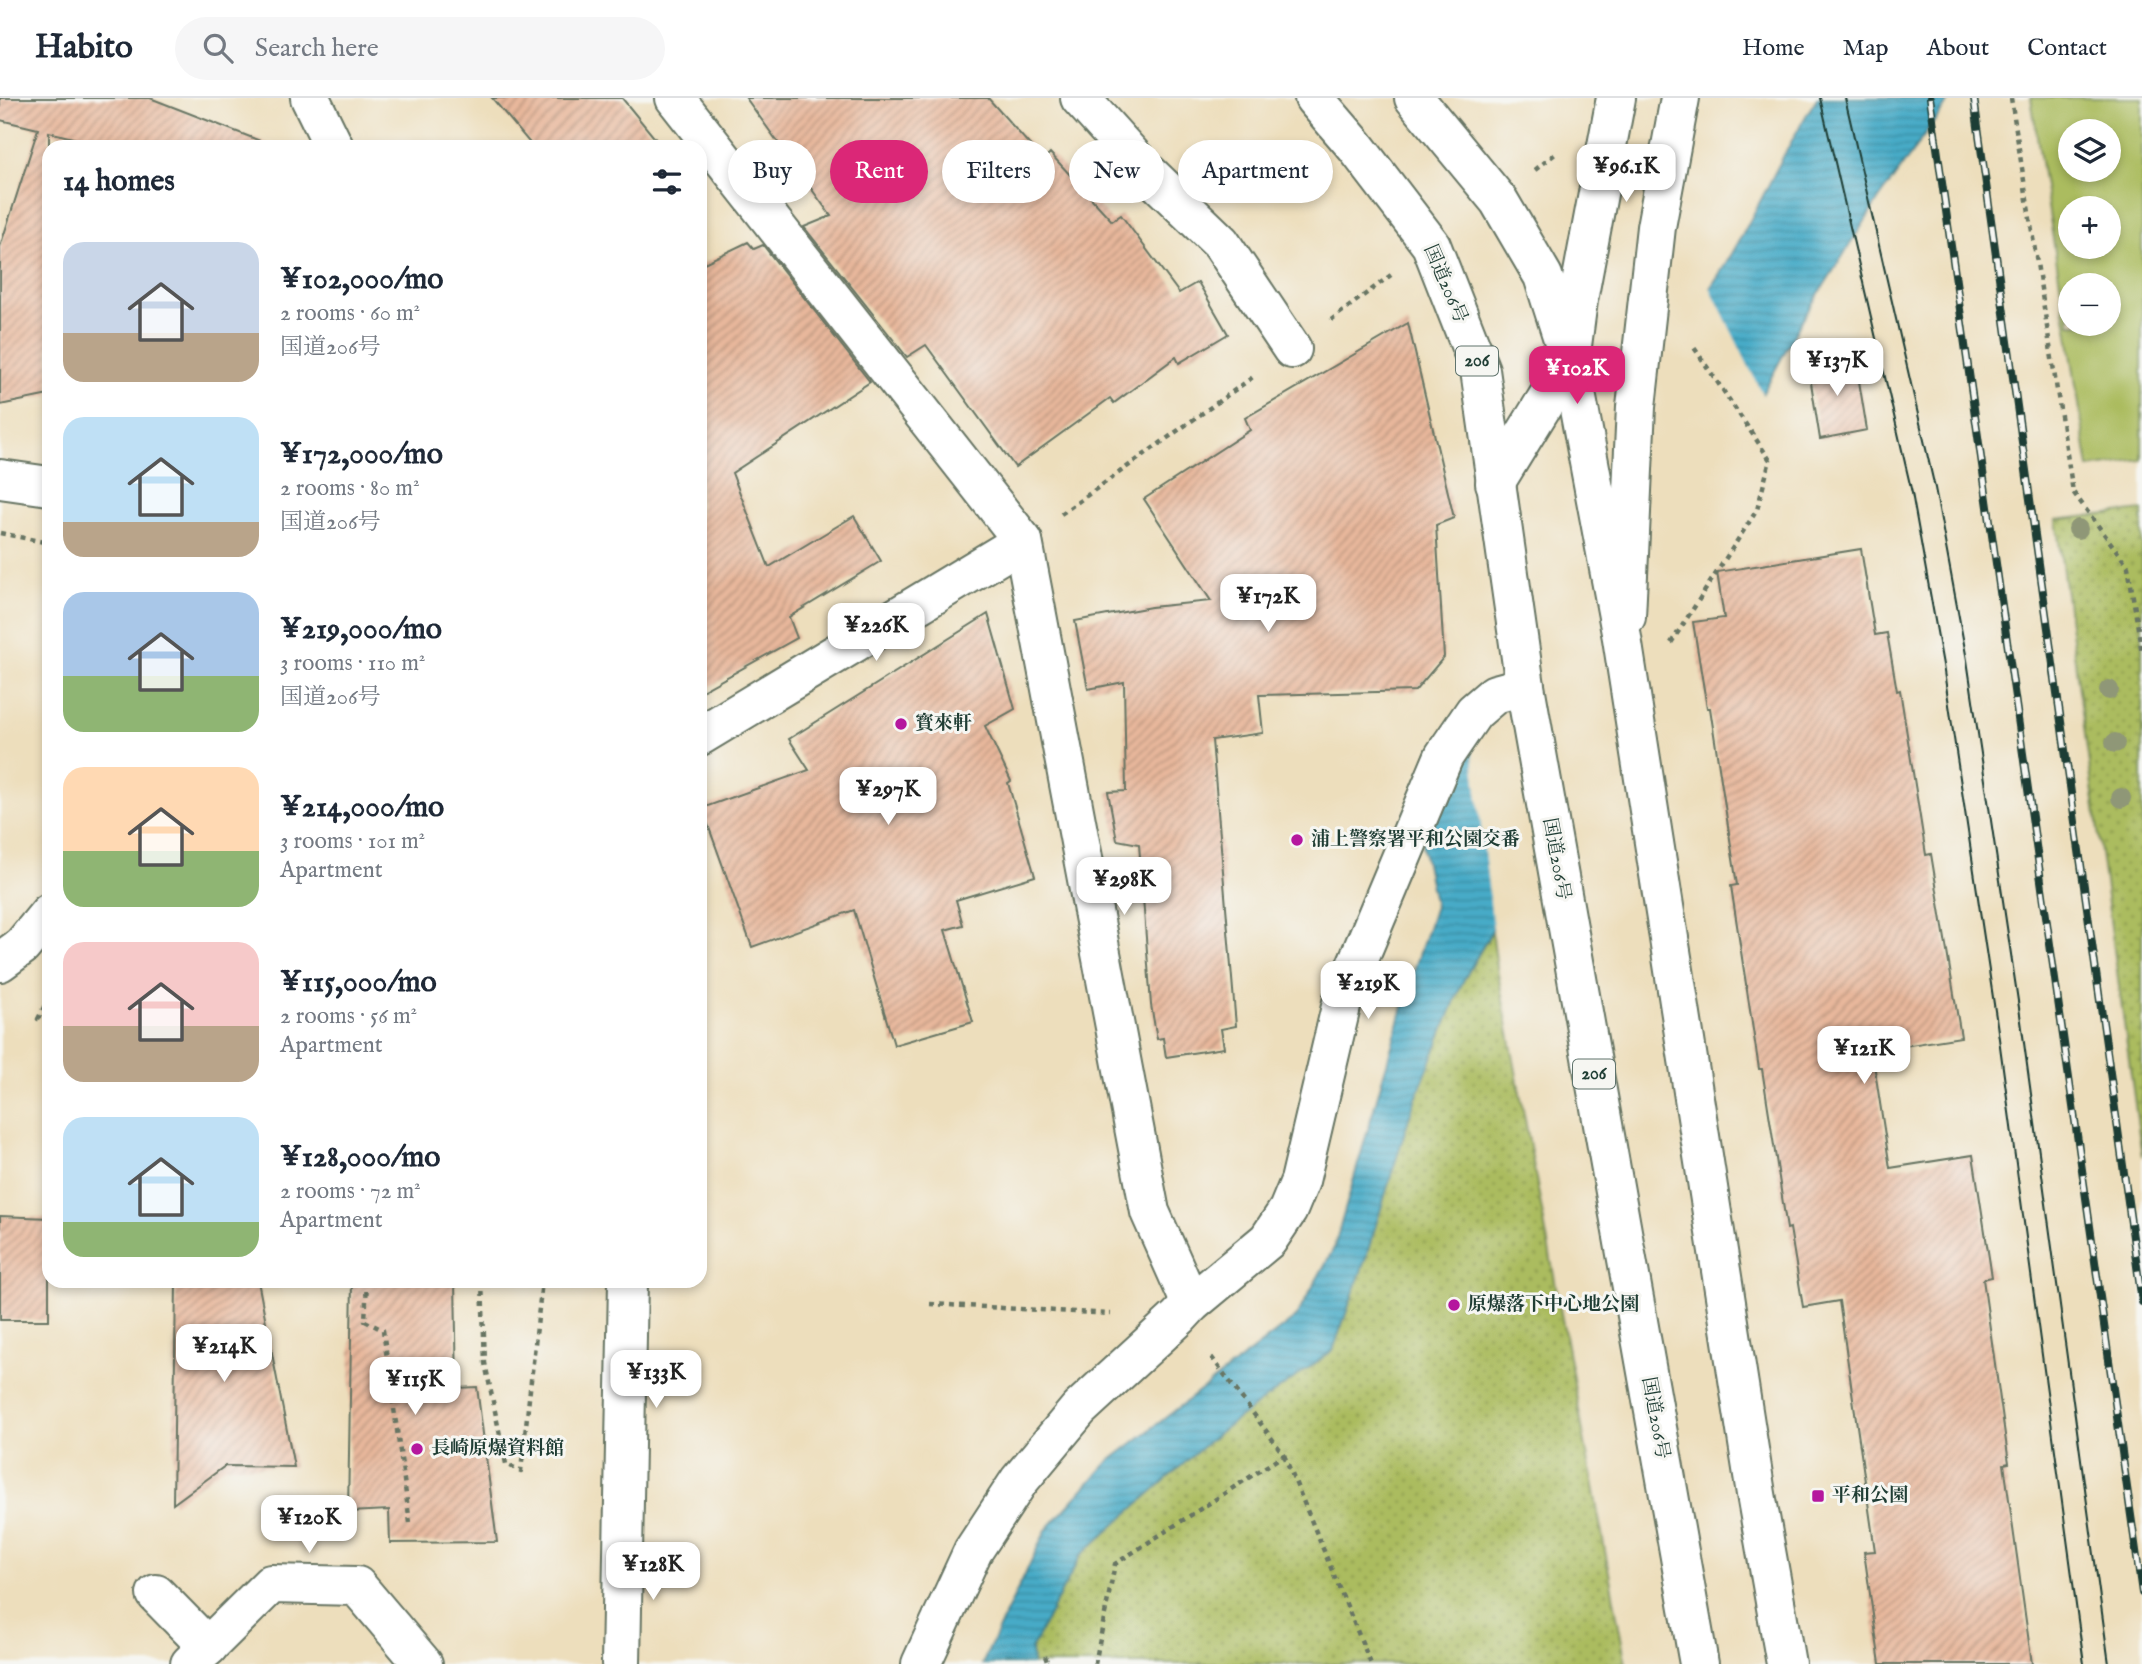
<!DOCTYPE html>
<html lang="en">
<head>
<meta charset="utf-8">
<style>
  :root { --surface:#fff; --page:#f6f6f7; --text:#1f2937; --muted:#747a83; --line:#e0e1e3; --accent:#db2777 }
  body { margin:0; font-family:"IM FELL English","Noto Serif JP",serif; background:var(--page); color:var(--text); height:100vh; display:flex; flex-direction:column; font-size:26px; white-space:nowrap }
  * { box-sizing:border-box; margin:0 }
  p { font-size:23px; color:var(--muted) }
  .icon { flex:none; width:38px; height:38px; fill:none; stroke:currentColor; stroke-width:2; stroke-linecap:round; stroke-linejoin:round }
  .map { position:relative; flex:1; overflow:hidden }
  .side { position:absolute; left:42px; top:42px; width:665px; height:1148px; display:flex; flex-direction:column; background:var(--surface); border-radius:21px; box-shadow:0 4px 10px #0003 }
  .side>* { flex:none }
  .hud { position:absolute; left:728px; top:42px; width:665px; height:63px; display:flex; gap:14px }
  .controls { position:absolute; left:2058px; top:21px; display:grid; gap:14px }
  .controls a { display:grid; place-items:center; width:63px; height:63px; border-radius:50%; background:var(--surface); box-shadow:0 4px 10px #0003; font-size:35px }
  .price { position:absolute; translate:-50% -60px; padding:0 16px; border-radius:14px; background:#fff; color:#222; font-size:23px; line-height:46px; filter:drop-shadow(0 2px 4px #0008) }
  .price::after { content:''; position:absolute; left:50%; top:42px; width:21px; height:16px; margin-left:-10px; background:inherit; clip-path:polygon(0 0,100% 0,50% 100%) }
  .price.current { background:var(--accent); color:#fff }
  ul { padding:0; list-style:none }
  li { display:flex; align-items:center; gap:21px; height:175px; padding:0 21px }
  li span { display:grid; place-items:center; flex:none; width:196px; height:140px; border-radius:21px; color:#555 }
  li>.icon { margin-inline-start:auto }
  span .icon { width:84px; height:84px; fill:#fffc; stroke-width:1 }
  li b { font-size:30px }
  h2 { display:flex; justify-content:space-between; align-items:center; height:84px; padding:0 21px; font-size:30px }
  .pill { padding:0 24px; border-radius:32px; background:var(--surface); box-shadow:0 4px 10px #0003; font-size:24px; line-height:63px }
  .pill.current { background:var(--accent); color:#fff }
  header { display:flex; align-items:center; gap:42px; box-sizing:border-box; height:98px; padding:0 35px; background:var(--surface); border-bottom:2px solid var(--line) }
  header strong { font-size:33px }
  nav { display:flex; gap:38px; margin-inline-start:auto; font-size:24px }
  .search { width:490px; height:63px; background:var(--page); display:flex; align-items:center; gap:18px; box-sizing:border-box; padding:0 24px; border-radius:38px; color:var(--muted); font-size:26px }
  .map>svg:first-child { display:block }
  .grass { fill:url(#grass-dots); stroke:#657c4a; stroke-width:2 }
  .garden { fill:#abbc5f; stroke:#657c4a; stroke-width:2; fill-rule:evenodd }
  .water { fill:url(#water-rules); stroke:#33747e; stroke-width:2 }
  .pier { fill:#eddebc }
  .building { fill:url(#building-hatch) }
  .lines { fill:none; stroke-linecap:round; stroke-linejoin:round }
  .minor-casing { stroke:#677564; stroke-width:42 }
  .highway-casing { stroke:#677564; stroke-width:42 }
  .path { stroke:#677564; stroke-width:4.5; stroke-dasharray:5 5; stroke-linecap:butt }
  .minor { stroke:#fff; stroke-width:38 }
  .highway { stroke:#fff; stroke-width:38 }
  .tram { stroke:#1f3d34; stroke-width:2 }
  .rail-casing { stroke:#1f3d34; stroke-width:8 }
  .rail { stroke:#f6f6f2; stroke-width:5; stroke-dasharray:16; stroke-linecap:butt }
  .tree { fill:#8f9777 }
  .poi-dot { fill:#b5179e; stroke:#f6f6f2; stroke-width:2.5 }
  .labels { text-anchor:middle; dominant-baseline:central; stroke-width:6; stroke-linejoin:round; paint-order:stroke }
  .shield { fill:#f6f6f2; stroke:#60746d; stroke-width:2 }
  .shield-label { font-size:18px; font-weight:bold; fill:#1f3d34 }
  .street-label { font-size:19px; fill:#1f3d34; stroke:#f6f6f2 }
  .poi-label { font-size:19px; font-weight:bold; fill:#1f3d34; stroke:#f6f6f2; text-anchor:start }
</style>
</head>
<body>
<header>
<strong>Habito</strong>
<div class="search"><svg class="icon" aria-label="search" viewBox="0 0 24 24"><circle cx="10" cy="10" r="6"/><path d="M15 15l6 6"/></svg>Search here</div>
<nav><a>Home</a><a>Map</a><a>About</a><a>Contact</a></nav>
</header>
<div class="map">
<svg width="2142" height="1566" viewBox="0 0 2142 1566">
  <defs>
    <pattern id="grass-dots" width="8" height="8" patternUnits="userSpaceOnUse" patternTransform="scale(1.75)"><rect width="8" height="8" fill="#abbc5f"/><path d="M2 2h.1M6 6h.1" fill="none" stroke="#8b9a4f" stroke-width="1.8" stroke-linecap="round"/></pattern>
    <pattern id="water-rules" width="6" height="5" patternUnits="userSpaceOnUse" patternTransform="scale(1.75)"><rect width="6" height="5" fill="#47abc7"/><path d="M0 2.5h6" fill="none" stroke="#3b8ca2"/></pattern>
    <pattern id="building-hatch" width="6" height="6" patternUnits="userSpaceOnUse" patternTransform="scale(1.75)"><rect width="6" height="6" fill="#e8b79b"/><path d="M-1 1l2-2M0 6l6-6M5 7l2-2" fill="none" stroke="#bb967f"/></pattern>
  </defs>
  <rect width="100%" height="100%" fill="#f6f6f2"/>
  <filter id="ink" filterUnits="userSpaceOnUse"><feTurbulence type="fractalNoise" baseFrequency=".0143" numOctaves="2"/><feDisplacementMap in="SourceGraphic" scale="14" xChannelSelector="R" yChannelSelector="G"/><feConvolveMatrix kernelMatrix="1 2 1 2 8 2 1 2 1" color-interpolation-filters="sRGB"/></filter>
  <filter id="wash" filterUnits="userSpaceOnUse"><feTurbulence type="fractalNoise" baseFrequency=".00686" numOctaves="4" result="noise"/><feDisplacementMap in="SourceGraphic" scale="28" xChannelSelector="R" yChannelSelector="G"/><feGaussianBlur stdDeviation="1.57" result="paint"/><feColorMatrix in="noise" values="0 0 0 0 0 0 0 0 0 0 0 0 0 0 0 0 0 1.4 0 .05"/><feComposite in="paint" operator="in"/></filter>
  <g filter="url(#wash)">
    <rect width="100%" height="100%" fill="#eddebc"/>
    <!-- grass -->
    <g class="grass">
      <path d="M2142,412V1058L2056,422Z"/>
      <path d="M1492,833L1498,876L1626,1566H1032L1031,1551L1081,1457L1218,1335L1333,1252L1365,1162L1412,1010L1462,885Z"/>
    </g>
    <!-- garden -->
    <path class="garden" d="M2031,0H2142V362L2089,370ZM2070,33H2109V72H2070ZM2070,110H2109V149H2070ZM2070,187H2109V226H2070Z"/>
    <!-- water -->
    <path class="water" d="M1817,0H1951L1879,101L1802,222L1759,302L1700,464L1462,885L1412,1010L1365,1162L1333,1252L1218,1335L1081,1457L1031,1551L1032,1566H982L1046,1432L1107,1365L1296,1219L1334,1150L1409,888L1435,808L1422,747L1696,209C1746,146 1773,67 1817,0Z"/>
    <!-- pier -->
    <path class="pier" d="M1709,187L1764,300L1703,465L1494,838L1471,641L1692,207Z"/>
    <g id="blocks">
      <!-- building -->
      <g class="building">
        <path d="M0,0H150L268,46L267,49H109L49,34V297L0,307V149L38,31L0,22Z"/>
        <path d="M492,0H622L662,49H533Z"/>
        <path d="M746,0H988L1043,62L1050,55L1112,123L1121,117L1179,195L1198,184L1228,236L1179,265L1176,259L1114,305L1110,300L1015,369L926,247L907,259L804,129L831,118Z"/>
        <path d="M748,144L754,151L763,147L870,284L732,375L769,469L854,418L881,463L789,519L797,540L700,594V167Z"/>
        <path d="M1408,225L1454,420L1436,427L1444,559L1415,593L1259,597L1263,635L1212,642L1236,928L1221,931L1224,950L1166,959L1163,940L1157,941L1151,907L1139,746L1117,742L1108,694L1126,693L1124,584L1088,591L1075,523L1151,509L1211,503L1144,401L1250,332L1245,320Z"/>
        <path d="M1855,259L1867,332L1820,341L1808,266Z"/>
        <path d="M1861,451L1875,537L1887,535L1897,593L1900,592L1926,757L1931,756L1961,939L1872,953L1890,1070L1973,1057L1992,1179L1983,1181L2009,1365L2004,1366L2032,1566H1880L1864,1454L1875,1453L1839,1203L1803,1209L1790,1130L1787,1131L1762,971H1759L1731,788L1737,787L1710,610H1707L1693,524L1724,520L1717,474Z"/>
        <path d="M988,516L1015,611L985,628L1011,683L1008,685L1035,778L956,802L963,827L945,832L973,924L894,947L854,812L752,849L702,710L809,672L789,641Z"/>
        <path d="M0,1118L49,1120V1222H0Z"/>
        <path d="M176,1183H258L294,1369L225,1368L173,1406Z"/>
        <path d="M352,1183H455L457,1290L477,1289L497,1444L390,1445L389,1412L348,1414Z"/>
      </g>
    </g>
  </g>
  <g filter="url(#ink)">
    <use href="#blocks" fill-opacity="0" stroke="#677564" stroke-width="2"/>
    <g class="lines">
      <defs>
        <g id="minor">
          <path d="M310,0L334,49"/>
          <path d="M675,0L1023,443L1150,1114L1191,1206"/>
          <path d="M1080,0L1144,71L1221,145L1292,251"/>
          <path d="M0,381L49,388"/>
          <path d="M1495,385L1570,263L1578,202L1616,0"/>
          <path d="M1626,519L1636,309L1656,129L1680,0"/>
          <path d="M700,638L1023,443"/>
          <path d="M0,864L22,848L49,815"/>
          <path d="M156,1496L208,1549"/>
          <path d="M190,1566L271,1486L357,1488L423,1566"/>
          <path d="M621,1566L628,1183"/>
          <path d="M921,1566L973,1453L1019,1383L1079,1311L1179,1219L1191,1206L1268,1142L1288,1112L1300,1083L1344,896L1444,658L1474,614L1495,596L1525,588"/>
        </g>
        <g id="highway">
          <path d="M1314,0L1356,49L1431,147L1480,272L1525,588L1699,1566"/>
          <path d="M1414,0L1499,103L1543,178L1570,263L1622,540L1756,1396L1786,1566"/>
        </g>
      </defs>
      <!-- minor casing -->
      <use href="#minor" class="minor-casing"/>
      <!-- highway casing -->
      <use href="#highway" class="highway-casing"/>
      <!-- path -->
      <g class="path">
        <path d="M2011,0L2073,394L2128,468L2142,555"/>
        <path d="M1535,72L1555,56"/>
        <path d="M1331,222L1391,177"/>
        <path d="M1061,416L1253,279"/>
        <path d="M0,435L49,445"/>
        <path d="M1671,545L1757,412L1770,362L1693,248"/>
        <path d="M49,899L38,921H49"/>
        <path d="M367,1183L365,1223L383,1232L410,1425"/>
        <path d="M482,1183L485,1265L506,1366L521,1373L542,1183"/>
        <path d="M930,1206L1111,1216"/>
        <path d="M1284,1357L1371,1566"/>
        <path d="M1045,1558L1048,1566"/>
        <path d="M1095,1566L1115,1466L1284,1357L1210,1257"/>
      </g>
      <!-- minor -->
      <use href="#minor" class="minor"/>
      <!-- highway -->
      <use href="#highway" class="highway"/>
      <!-- tram -->
      <g class="tram">
        <path d="M1820,0L1912,395L1943,567L1997,926L2084,1566"/>
        <path d="M1845,0L1935,390L1967,562L2021,923L2109,1566"/>
      </g>
      <defs>
        <g id="rail">
          <path d="M1930,0L2142,1495"/>
          <path d="M1974,0L2142,1204"/>
        </g>
      </defs>
      <!-- rail casing -->
      <use href="#rail" class="rail-casing"/>
      <!-- rail -->
      <use href="#rail" class="rail"/>
    </g>
    <!-- trees -->
    <g class="tree">
      <circle cx="2078" cy="431" r="10"/>
      <circle cx="2109" cy="592" r="10"/>
      <circle cx="2115" cy="645" r="10"/>
      <circle cx="2121" cy="700" r="10"/>
    </g>
  </g>
  <!-- markers -->
  <g class="poi-dot">
    <circle cx="901" cy="626" r="7"/>
    <circle cx="1297" cy="742" r="7"/>
    <circle cx="1454" cy="1207" r="7"/>
    <circle cx="417" cy="1351" r="7"/>
    <rect x="1811" y="1391" width="14" height="14" rx="3.5"/>
  </g>
  <g class="labels">
    <!-- shield labels -->
    <g class="shield">
      <rect x="1456" y="248.5" width="42" height="29" rx="5"/>
      <rect x="1573" y="961.5" width="42" height="29" rx="5"/>
    </g>
    <g class="shield-label">
      <text x="1477" y="263">206</text>
      <text x="1594" y="976">206</text>
    </g>
    <!-- street labels -->
    <g class="street-label">
      <text transform="translate(1445 186) rotate(67)">国道206号</text>
      <text transform="translate(1556 761) rotate(80)">国道206号</text>
      <text transform="translate(1655 1320) rotate(80)">国道206号</text>
    </g>
    <!-- poi labels -->
    <g class="poi-label">
      <text x="915" y="626">寳來軒</text>
      <text x="1311" y="742">浦上警察署平和公園交番</text>
      <text x="1468" y="1207">原爆落下中心地公園</text>
      <text x="431" y="1351">長崎原爆資料館</text>
      <text x="1832" y="1398">平和公園</text>
    </g>
  </g>
</svg>
<div class="controls">
<a><svg class="icon" aria-label="layers" viewBox="0 0 24 24"><path d="M12 4l9 5-9 5-9-5zM3 14l9 5 9-5"/></svg></a>
<a>+</a>
<a>−</a>
</div>
<b class="price" style="left:1626px;top:106px">¥96.1K</b>
<b class="price" style="left:1837px;top:300px">¥137K</b>
<b class="price current" style="left:1577px;top:308px">¥102K</b>
<b class="price" style="left:1268px;top:536px">¥172K</b>
<b class="price" style="left:876px;top:565px">¥226K</b>
<b class="price" style="left:888px;top:729px">¥297K</b>
<b class="price" style="left:1124px;top:819px">¥298K</b>
<b class="price" style="left:1368px;top:923px">¥219K</b>
<b class="price" style="left:1864px;top:988px">¥121K</b>
<b class="price" style="left:224px;top:1286px">¥214K</b>
<b class="price" style="left:656px;top:1312px">¥133K</b>
<b class="price" style="left:415px;top:1319px">¥115K</b>
<b class="price" style="left:309px;top:1457px">¥120K</b>
<b class="price" style="left:653px;top:1504px">¥128K</b>
<div class="hud">
<a class="pill">Buy</a>
<a class="pill current">Rent</a>
<a class="pill">Filters</a>
<a class="pill">New</a>
<a class="pill">Apartment</a>
</div>
<section class="side">
<h2>14 homes<svg class="icon" aria-label="filters" viewBox="0 0 24 24"><path d="M4 7h16M4 17h16"/><circle cx="9" cy="7" r="2"/><circle cx="15" cy="17" r="2"/></svg></h2>
<ul>
<li><span style="background:linear-gradient(#c9d6e8 65%,#b9a48a 0)"><svg class="icon" aria-label="home" viewBox="0 0 24 24"><path d="M3 11l9-7 9 7M6 9v11h12V9"/></svg></span><div><b>¥102,000/mo</b><p>2 rooms · 60 m²</p><p>国道206号</p></div></li>
<li><span style="background:linear-gradient(#bfe0f5 75%,#b9a48a 0)"><svg class="icon" aria-label="home" viewBox="0 0 24 24"><path d="M3 11l9-7 9 7M6 9v11h12V9"/></svg></span><div><b>¥172,000/mo</b><p>2 rooms · 80 m²</p><p>国道206号</p></div></li>
<li><span style="background:linear-gradient(#a9c7e8 60%,#8fb573 0)"><svg class="icon" aria-label="home" viewBox="0 0 24 24"><path d="M3 11l9-7 9 7M6 9v11h12V9"/></svg></span><div><b>¥219,000/mo</b><p>3 rooms · 110 m²</p><p>国道206号</p></div></li>
<li><span style="background:linear-gradient(#ffd9b3 60%,#8fb573 0)"><svg class="icon" aria-label="home" viewBox="0 0 24 24"><path d="M3 11l9-7 9 7M6 9v11h12V9"/></svg></span><div><b>¥214,000/mo</b><p>3 rooms · 101 m²</p><p>Apartment</p></div></li>
<li><span style="background:linear-gradient(#f6c9c9 60%,#b9a48a 0)"><svg class="icon" aria-label="home" viewBox="0 0 24 24"><path d="M3 11l9-7 9 7M6 9v11h12V9"/></svg></span><div><b>¥115,000/mo</b><p>2 rooms · 56 m²</p><p>Apartment</p></div></li>
<li><span style="background:linear-gradient(#bfe0f5 75%,#8fb573 0)"><svg class="icon" aria-label="home" viewBox="0 0 24 24"><path d="M3 11l9-7 9 7M6 9v11h12V9"/></svg></span><div><b>¥128,000/mo</b><p>2 rooms · 72 m²</p><p>Apartment</p></div></li>
</ul>
</section>
</div>
</body>
</html>
